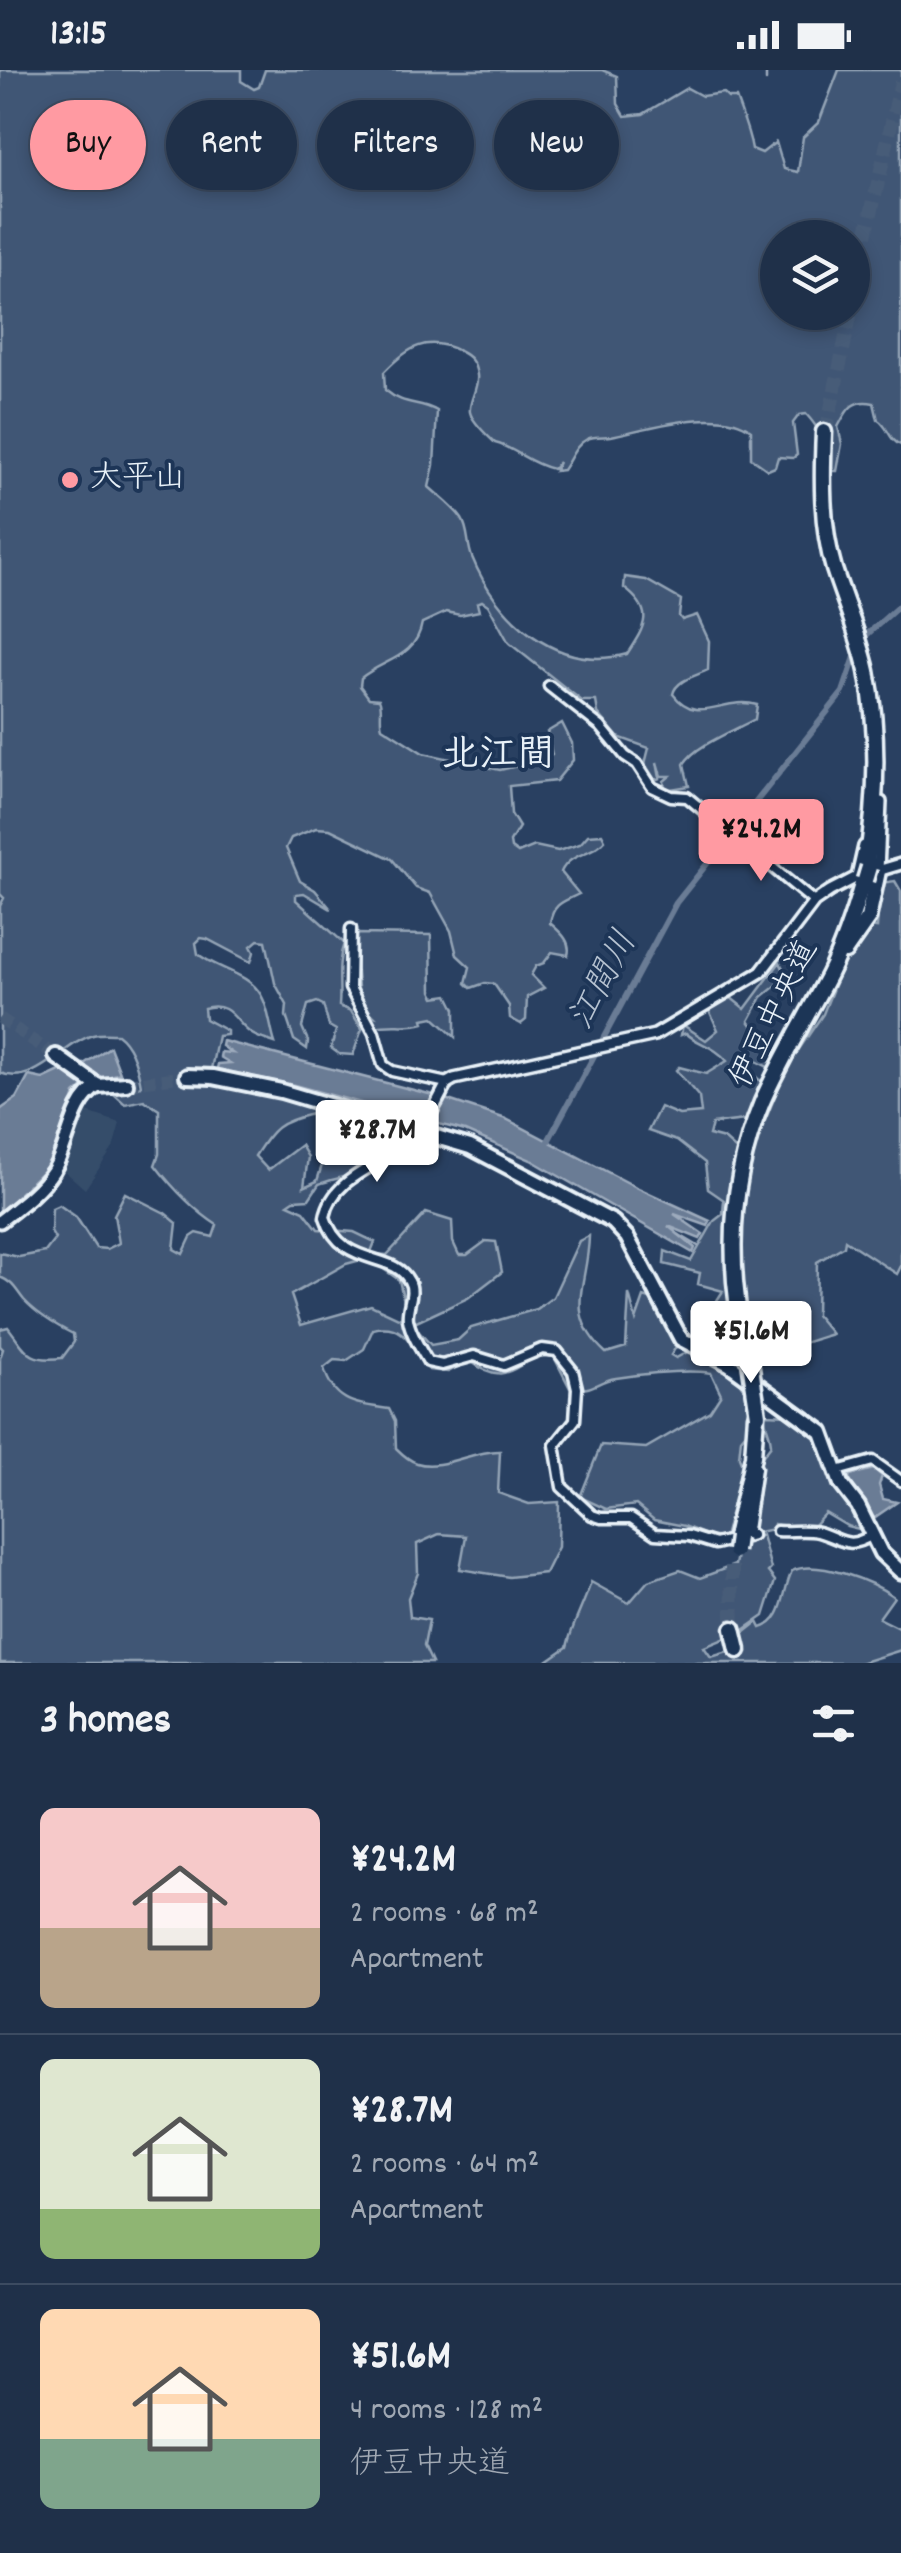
<!DOCTYPE html>
<html lang="en">
<head>
<meta charset="utf-8">
<style>
  :root { --surface:#1f3049; --page:#2c3c53; --text:#f1f3f6; --muted:#a1a9b4; --line:#3c4b61; --accent:#ff9aa2 }
  body { margin:0; font-family:Dekko,"Klee One",sans-serif; background:var(--page); color:var(--text); height:100vh; display:flex; flex-direction:column; font-size:38px; white-space:nowrap }
  * { box-sizing:border-box; margin:0 }
  p { font-size:32px; color:var(--muted) }
  .icon { flex:none; width:55px; height:55px; fill:none; stroke:currentColor; stroke-width:2; stroke-linecap:round; stroke-linejoin:round }
  .map { position:relative; height:1593px; overflow:hidden }
  .details { display:flex; flex-direction:column; background:var(--surface); flex:1 }
  .details>* { flex:none }
  .hud { position:absolute; left:30px; top:30px; width:842px; height:90px; display:flex; gap:20px }
  .controls { position:absolute; left:760px; top:150px; display:grid; gap:20px }
  .controls a { display:grid; place-items:center; width:110px; height:110px; border-radius:50%; background:var(--surface); box-shadow:0 5px 15px #0003,0 0 0 2px var(--line); font-size:50px }
  .price { position:absolute; translate:-50% -85px; padding:0 22px; border-radius:10px; background:#fff; color:#222; font-size:32px; line-height:65px; filter:drop-shadow(0 2px 5px #0008) }
  .price::after { content:''; position:absolute; left:50%; top:60px; width:30px; height:22px; margin-left:-15px; background:inherit; clip-path:polygon(0 0,100% 0,50% 100%) }
  .price.on { background:var(--accent); color:#111 }
  ul { padding:0; list-style:none }
  li { display:flex; align-items:center; gap:30px; height:250px; padding:0 40px }
  li+li { border-top:2px solid var(--line) }
  li span { display:grid; place-items:center; flex:none; width:280px; height:200px; border-radius:15px; color:#555 }
  li>.icon { margin-inline-start:auto }
  span .icon { width:120px; height:120px; fill:#fffc; stroke-width:1 }
  li b { font-size:42px }
  h2 { display:flex; justify-content:space-between; align-items:center; height:120px; padding:0 40px; font-size:42px }
  .pill { padding:0 35px; border-radius:45px; background:var(--surface); box-shadow:0 5px 15px #0003,0 0 0 2px var(--line); font-size:35px; line-height:90px }
  .pill.on { background:var(--accent); color:#111 }
  .status { display:flex; justify-content:space-between; align-items:center; height:70px; padding:0 50px; background:var(--surface); direction:ltr }
  .status svg { height:28px; fill:currentColor }
  .map>svg:first-child { display:block }
  .built { fill:#364d6b }
  .green { fill:#415774; stroke:#94a4b6; stroke-width:2.5; fill-rule:evenodd }
  .water { fill:#6b7c95; stroke:#9dabbd; stroke-width:2.5 }
  .lines { fill:none; stroke-linecap:round; stroke-linejoin:round }
  .stream { stroke:#9dabbd; stroke-width:2.5 }
  .river { stroke:#6b7c95; stroke-width:6 }
  .trunk-tunnel { stroke:#465b78; stroke-width:12; stroke-dasharray:12 6; stroke-linecap:butt }
  .motorway-tunnel { stroke:#465b78; stroke-width:14; stroke-dasharray:14 7; stroke-linecap:butt }
  .tertiary-casing { stroke:#e8f1f8; stroke-width:15 }
  .secondary-casing { stroke:#e8f1f8; stroke-width:16 }
  .primary-casing { stroke:#e8f1f8; stroke-width:19 }
  .trunk-casing { stroke:#e8f1f8; stroke-width:20 }
  .motorway-casing { stroke:#e8f1f8; stroke-width:21 }
  .tertiary { stroke:#1d3557; stroke-width:8 }
  .secondary { stroke:#1d3557; stroke-width:9 }
  .primary { stroke:#1d3557; stroke-width:11 }
  .trunk { stroke:#1d3557; stroke-width:12 }
  .motorway { stroke:#1d3557; stroke-width:14 }
  .motorway-bridge-casing { stroke:#e8f1f8; stroke-width:21; stroke-linecap:butt }
  .motorway-bridge { stroke:#1d3557; stroke-width:14 }
  .poi-dot { fill:#ff9aa2; stroke:#1d3557; stroke-width:4 }
  .labels { text-anchor:middle; dominant-baseline:central; stroke-width:8; stroke-linejoin:round; paint-order:stroke }
  .poi-label { font-size:32px; fill:#e8f1f8; stroke:#1d3557; text-anchor:start }
  .street-label { font-size:32px; fill:#e8f1f8; stroke:#1d3557 }
  .water-label { font-size:35px; font-style:italic; fill:#b6c2d0; stroke:#1d3557 }
  .quarter-label { font-size:38px; font-weight:bold; fill:#e8f1f8; stroke:#1d3557 }
</style>
</head>
<body>
<div class="status"><b>13:15</b><svg viewBox="0 0 49 12"><path d="M0 12V9h3v3zM5 12V6h3v6zM10 12V3h3v9zM15 12V0h3v12zM26 1h20v11H26zM47 4h2v5h-2z"/></svg></div>
<div class="map">
<svg width="901" height="1593" viewBox="0 0 901 1593">
  <rect width="100%" height="100%" fill="#294061"/>
  <filter id="ink" filterUnits="userSpaceOnUse"><feTurbulence type="fractalNoise" baseFrequency=".01" numOctaves="2"/><feDisplacementMap in="SourceGraphic" scale="20" xChannelSelector="R" yChannelSelector="G"/><feConvolveMatrix kernelMatrix="1 2 1 2 8 2 1 2 1" color-interpolation-filters="sRGB"/></filter>
  <g filter="url(#ink)">
    <!-- built -->
    <path class="built" d="M81,1040L120,1053L113,1078L85,1119L59,1096Z"/>
    <!-- green -->
    <g class="green">
      <path d="M0,0H241V11L254,19L259,17L265,0H602L617,6L618,34L625,46L643,44L687,18L702,26L723,23L728,28H736C742,45 749,61 752,79L762,83L776,72L784,99L798,102L803,67L819,52L839,0H901V375C888,370 889,357 878,350L874,333C852,328 847,340 838,357L842,374L837,401H833C822,374 826,366 806,344L799,345L793,353L797,385L793,388L778,387L775,397L768,400L751,388V360C720,335 647,359 611,366C604,367 594,366 587,369C575,375 571,389 563,400L555,401L559,392L553,399C530,394 515,378 495,373C488,366 472,352 470,342C468,332 479,318 477,305C475,292 470,286 459,281C427,265 408,277 384,302L385,320C405,337 418,330 437,341L434,395L429,417C440,427 454,437 462,449C469,460 467,475 472,487C497,549 557,603 627,584C646,555 655,541 624,518L625,507L646,510L681,530L679,546L682,550L697,545L709,571L708,600C696,606 676,610 673,624C698,657 724,625 757,635L755,649C735,660 694,676 684,694L689,716L665,720L664,711L670,706H661L657,692L660,708L655,710L645,694L649,678L618,667L598,643L596,631H582L509,573L488,535L482,531L477,533L479,541L460,545L446,542L422,553C416,588 384,589 361,608L360,616L369,628L379,629C383,636 379,648 382,657L423,683L500,700L539,691L552,685L547,662L562,653L572,673L573,690L556,711L509,716L511,744L519,757L510,772L511,778L518,783L535,776L558,781L580,774L588,765L602,764L605,770C593,785 570,782 561,802L579,824C566,831 553,832 550,853C560,862 572,871 568,885L552,882L544,893L536,896L531,905L544,918L527,927L526,950L521,954L510,948L509,936L494,914L485,913L471,918L466,913L470,897L457,885L451,861L430,823L416,818L392,789L330,759L316,758L291,768L286,778L300,811L315,820L331,839L304,823L296,824V830L344,873C336,895 341,914 339,936L351,941L362,959L353,985L339,984L331,978L336,960L329,956L323,935L317,932L308,935L302,957L308,971L307,979L294,970L286,946L287,935L275,913L266,871L258,870L251,876L254,882L251,892L207,869L201,868L196,873L198,884C216,899 249,903 261,925C269,938 270,958 275,973C269,971 258,968 252,964C235,954 232,930 204,938L205,949L227,961V965L218,966L211,999H192L185,1002L186,1015L215,1013L238,1016L315,1039L312,1044C278,1052 273,1058 255,1086L268,1100L301,1075L308,1087L304,1117L317,1111L332,1063L331,1043L353,1049L362,1068L371,1075C362,1109 347,1104 319,1114L309,1129L294,1130L288,1134L304,1141L318,1159L354,1162L375,1172L370,1184L387,1185L426,1143L452,1151L453,1172L459,1185H467L486,1171L496,1172L502,1202L468,1228L412,1254L431,1275L458,1270L471,1258L537,1239L553,1227L579,1171L589,1166C588,1216 562,1243 606,1283L626,1277L629,1224L636,1250L644,1227L656,1231L679,1272L671,1285L676,1288L691,1280C733,1296 751,1310 750,1357L741,1368L739,1387L743,1397L724,1467H711L684,1456L654,1450L636,1435L606,1439L580,1427L601,1375L646,1378L710,1341L721,1324L711,1303C684,1299 644,1304 616,1308C595,1311 594,1322 570,1318L554,1287C517,1280 515,1324 470,1291L448,1302L429,1300C412,1277 405,1251 373,1259L364,1279L346,1291L334,1290L324,1298C334,1334 358,1334 389,1339L395,1351L396,1378C401,1383 410,1391 417,1393C441,1401 473,1380 500,1381L498,1423L529,1434L559,1432L558,1477L545,1503L509,1507L460,1499L466,1466L439,1464L417,1474L418,1503L408,1528L410,1547L429,1550L424,1576L432,1593H0V1288L3,1279L0,1276V1259L8,1257C27,1281 27,1292 62,1288L74,1272L73,1264C55,1255 38,1245 24,1230C15,1219 14,1213 0,1207V1183L19,1187L45,1182L55,1169L51,1162L52,1138L59,1135L76,1147L96,1178L107,1179L119,1173L114,1145L125,1123L165,1143L177,1153L174,1179L183,1184L191,1167L197,1163L213,1167L217,1155C194,1140 172,1117 155,1095L159,1084V1040L144,1030L125,1034L115,1025L141,1016C138,998 132,975 117,964C110,964 100,963 93,965C62,974 36,1017 0,1003V836L4,828L0,824ZM778,168H852V242H778ZM368,1188L399,1210L409,1253L371,1235L301,1255L291,1225L346,1194Z"/>
      <path d="M895,811L901,821V1196L897,1204L845,1170L844,1176L817,1192L816,1245L832,1264L791,1277L779,1270L765,1277L749,1267L739,1198L738,1142L751,1085L787,997L823,944L846,885L868,857L877,858L880,813Z"/>
      <path d="M354,864L431,865L432,921L435,927L448,925L455,939V967L433,947L423,949L424,953C409,958 391,953 375,957L366,944L374,946L359,931Z"/>
      <path d="M780,892L787,907L762,927L749,951L771,980L781,986L774,1000L754,990L744,997L767,1016L753,1049L712,1054L709,1065L724,1069L741,1084L735,1253H729L725,1241L714,1235L723,1221L698,1214L700,1203L664,1194L665,1181L691,1191L714,1151L723,1144L724,1130L708,1119L705,1093L677,1071L648,1061L660,1037L679,1045L701,1043L699,1027L676,1000L679,997L706,1004L727,991C715,976 697,974 686,963L681,965L683,955L706,970L718,960L709,940L730,927L745,939Z"/>
      <path d="M765,1344L790,1345L821,1366L849,1436L867,1461L847,1456L825,1443L811,1458L794,1459L774,1454L773,1459L749,1464L759,1396L761,1388L771,1375C771,1363 764,1356 765,1344Z"/>
      <path d="M762,1465L771,1499L768,1502L775,1511L764,1546L741,1562L704,1577L711,1587L742,1578L739,1567L758,1552L761,1558C785,1551 782,1521 792,1501C816,1489 873,1511 894,1527L879,1548L901,1559V1580L860,1593H544L567,1577C572,1554 584,1535 591,1512L629,1533L648,1511L680,1500L700,1508L735,1495L739,1475Z"/>
    </g>
    <!-- water -->
    <g class="water">
      <path d="M223,971L433,1025L506,1049L638,1118L710,1151L708,1156L674,1144L703,1164L700,1169L668,1156L695,1178L693,1183L531,1090L465,1061L294,1015L217,999L218,994L230,993L220,987L221,982L232,983L222,976Z"/>
      <path d="M110,977L120,1003L86,1014L75,1024L60,1073L47,1097L0,1143V1040L17,1028L29,1006L43,1009L62,1000L73,1001Z"/>
      <path d="M874,1399L882,1406L879,1415L883,1429L897,1432L871,1450L849,1408L850,1405Z"/>
    </g>
    <g class="lines">
      <!-- stream -->
      <g class="stream">
        <path d="M766,11V0"/>
        <path d="M678,1164L698,1176"/>
      </g>
      <!-- river -->
      <g class="river">
        <path d="M861,570L901,534"/>
        <path d="M546,1075L676,833L843,622L857,581"/>
      </g>
      <!-- trunk-tunnel -->
      <g class="trunk-tunnel">
        <path d="M0,948L56,986"/>
        <path d="M126,1014L187,1006"/>
      </g>
      <!-- motorway-tunnel -->
      <g class="motorway-tunnel">
        <path d="M852,227L901,12"/>
        <path d="M826,362L851,242"/>
        <path d="M732,1496L733,1559"/>
      </g>
      <defs>
        <g id="tertiary">
          <path d="M549,616L601,657L625,686L637,694L652,717L671,726L687,727L814,832"/>
          <path d="M351,859L350,918L374,963L383,995L392,1001L447,1013"/>
          <path d="M421,1063C393,1093 333,1102 325,1147C341,1199 393,1180 409,1211C416,1223 406,1237 408,1249C410,1263 421,1280 428,1292L442,1295L474,1286L504,1295L542,1279L557,1281L573,1301L577,1318L575,1350L555,1375L562,1417L592,1445L601,1448H631L655,1464L689,1466L715,1474L752,1465"/>
          <path d="M837,1401L873,1391L901,1411"/>
          <path d="M777,1461C789,1462 806,1459 818,1462C841,1468 846,1481 872,1465"/>
          <path d="M746,1467L756,1398"/>
        </g>
        <g id="secondary">
          <path d="M878,801L881,732"/>
          <path d="M857,807L864,776"/>
          <path d="M421,1063L447,1013L454,1009L655,965L761,902L814,832L830,821L857,807L901,794"/>
        </g>
        <path id="primary" d="M0,1151C19,1136 40,1121 53,1101C70,1074 70,1033 98,1016"/>
        <g id="trunk">
          <path d="M56,986L98,1016L126,1014"/>
          <path d="M187,1006L213,1007L281,1021L470,1077L613,1152L627,1167L681,1269L729,1294L822,1362L841,1414L858,1436L881,1483L901,1502"/>
        </g>
        <g id="motorway">
          <path d="M824,362C822,406 821,456 834,499C845,533 859,565 867,601C880,667 877,732 866,798"/>
          <path d="M845,881L868,848L878,801"/>
          <path d="M746,1279C726,1195 729,1112 762,1032C781,988 807,947 829,904C844,874 854,842 863,811"/>
          <path d="M735,1467L753,1386L756,1345"/>
          <path d="M733,1559L738,1580"/>
        </g>
      </defs>
      <!-- tertiary casing -->
      <use href="#tertiary" class="tertiary-casing"/>
      <!-- secondary casing -->
      <use href="#secondary" class="secondary-casing"/>
      <!-- primary casing -->
      <use href="#primary" class="primary-casing"/>
      <!-- trunk casing -->
      <use href="#trunk" class="trunk-casing"/>
      <!-- motorway casing -->
      <use href="#motorway" class="motorway-casing"/>
      <!-- tertiary -->
      <use href="#tertiary" class="tertiary"/>
      <!-- secondary -->
      <use href="#secondary" class="secondary"/>
      <!-- primary -->
      <use href="#primary" class="primary"/>
      <!-- trunk -->
      <use href="#trunk" class="trunk"/>
      <!-- motorway -->
      <use href="#motorway" class="motorway"/>
      <defs>
        <g id="motorway-bridge">
          <path d="M865,810L869,797"/>
          <path d="M748,1278L758,1345"/>
          <path d="M735,1481L737,1467"/>
        </g>
      </defs>
      <!-- motorway-bridge casing -->
      <use href="#motorway-bridge" class="motorway-bridge-casing"/>
      <!-- motorway-bridge -->
      <use href="#motorway-bridge" class="motorway-bridge"/>
    </g>
  </g>
  <!-- markers -->
  <circle class="poi-dot" cx="70" cy="410" r="10"/>
  <g class="labels">
    <!-- poi labels -->
    <g class="poi-label">
      <text x="90" y="410">大平山</text>
    </g>
    <!-- street labels -->
    <g class="street-label">
      <text transform="translate(776 945) rotate(-64)">伊豆中央道</text>
    </g>
    <!-- water labels -->
    <g class="water-label">
      <text transform="translate(605 911) rotate(-62)">江間川</text>
    </g>
    <!-- quarter labels -->
    <g class="quarter-label">
      <text x="498" y="687">北江間</text>
    </g>
  </g>
</svg>
<div class="controls">
<a><svg class="icon" aria-label="layers" viewBox="0 0 24 24"><path d="M12 4l9 5-9 5-9-5zM3 14l9 5 9-5"/></svg></a>
</div>
<b class="price on" style="left:761px;top:814px">¥24.2M</b>
<b class="price" style="left:377px;top:1115px">¥28.7M</b>
<b class="price" style="left:751px;top:1316px">¥51.6M</b>
<div class="hud">
<a class="pill on">Buy</a>
<a class="pill">Rent</a>
<a class="pill">Filters</a>
<a class="pill">New</a>
</div>
</div>
<section class="details">
<h2>3 homes<svg class="icon" aria-label="filters" viewBox="0 0 24 24"><path d="M4 7h16M4 17h16"/><circle cx="9" cy="7" r="2"/><circle cx="15" cy="17" r="2"/></svg></h2>
<ul>
<li><span style="background:linear-gradient(#f6c9c9 60%,#b9a48a 0)"><svg class="icon" aria-label="home" viewBox="0 0 24 24"><path d="M3 11l9-7 9 7M6 9v11h12V9"/></svg></span><div><b>¥24.2M</b><p>2 rooms · 68 m²</p><p>Apartment</p></div></li>
<li><span style="background:linear-gradient(#dfe7d0 75%,#8fb573 0)"><svg class="icon" aria-label="home" viewBox="0 0 24 24"><path d="M3 11l9-7 9 7M6 9v11h12V9"/></svg></span><div><b>¥28.7M</b><p>2 rooms · 64 m²</p><p>Apartment</p></div></li>
<li><span style="background:linear-gradient(#ffd9b3 65%,#7fa58c 0)"><svg class="icon" aria-label="home" viewBox="0 0 24 24"><path d="M3 11l9-7 9 7M6 9v11h12V9"/></svg></span><div><b>¥51.6M</b><p>4 rooms · 128 m²</p><p>伊豆中央道</p></div></li>
</ul>
</section>
</body>
</html>
